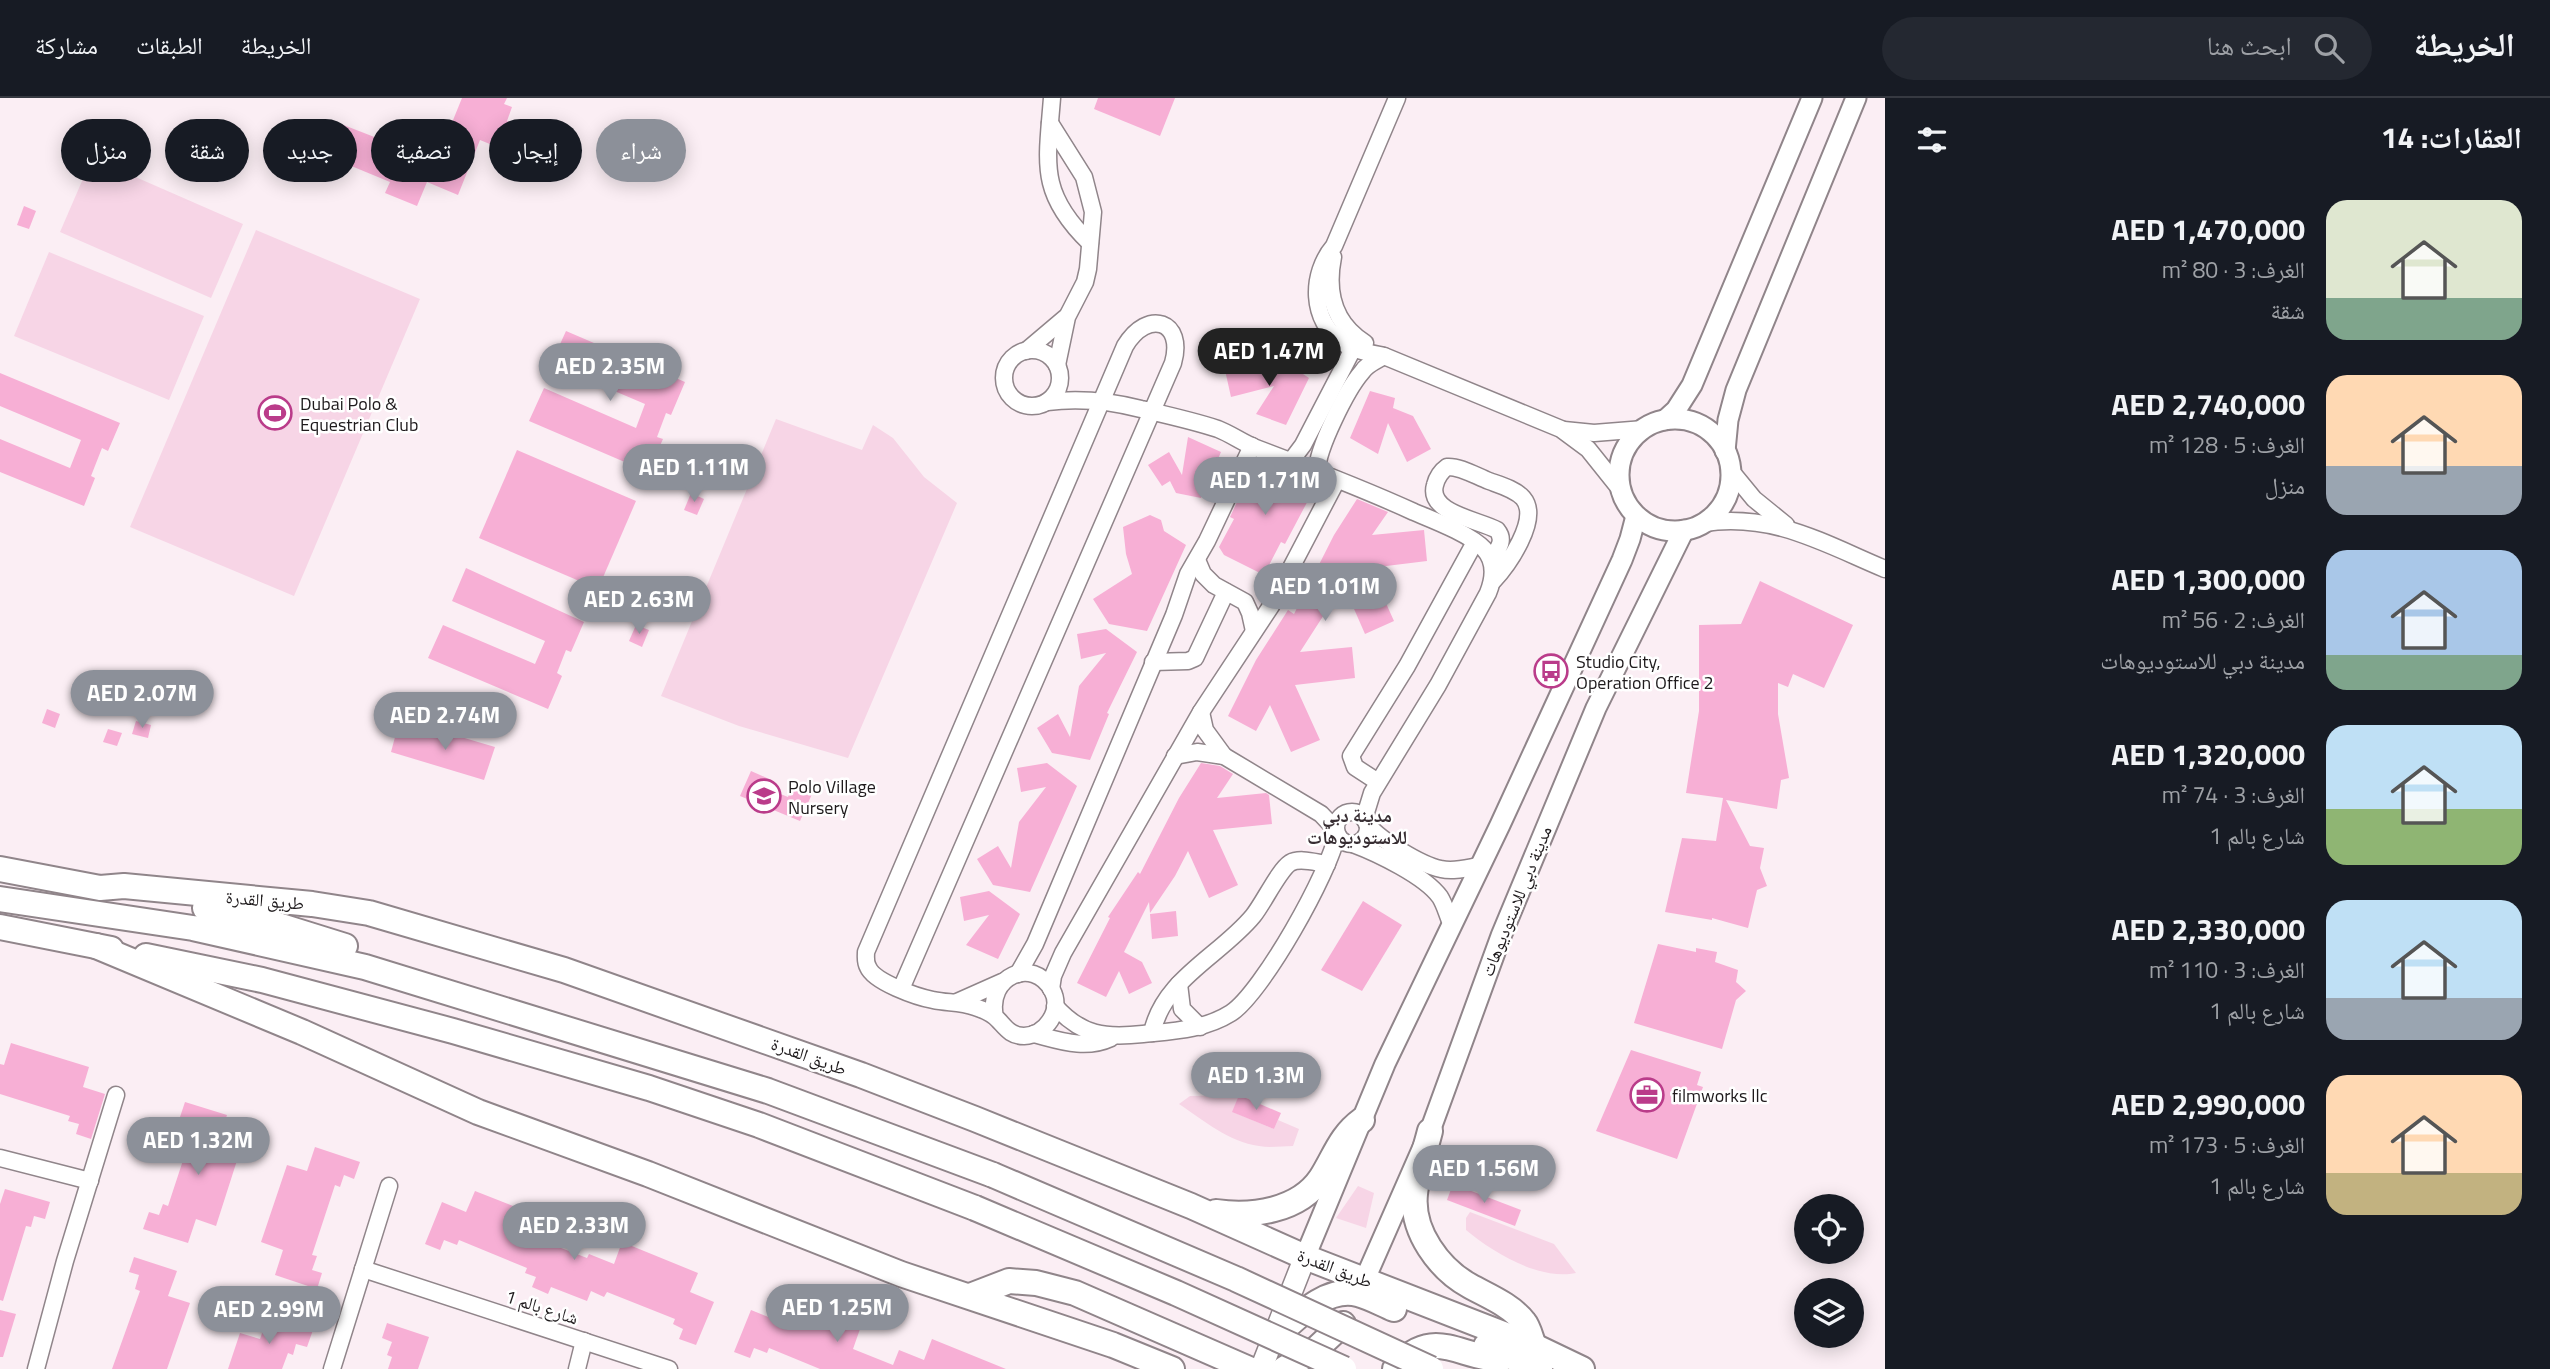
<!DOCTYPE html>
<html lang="ar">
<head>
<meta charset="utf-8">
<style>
  :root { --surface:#171b24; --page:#242831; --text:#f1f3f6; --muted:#9ea1a6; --line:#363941; --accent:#8c9099 }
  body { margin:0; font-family:"Titillium Web","Noto Naskh Arabic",sans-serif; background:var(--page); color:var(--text); direction:rtl; height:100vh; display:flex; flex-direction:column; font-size:26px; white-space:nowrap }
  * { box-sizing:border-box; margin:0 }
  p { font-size:23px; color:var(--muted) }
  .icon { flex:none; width:38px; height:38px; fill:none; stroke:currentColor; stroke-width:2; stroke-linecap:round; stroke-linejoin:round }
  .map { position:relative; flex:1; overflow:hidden; direction:ltr }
  .panel { display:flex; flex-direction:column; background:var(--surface); width:665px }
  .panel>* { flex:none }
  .hud { position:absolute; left:21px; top:21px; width:665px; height:63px; direction:rtl; display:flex; gap:14px }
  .controls { position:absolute; left:1794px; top:1096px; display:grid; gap:14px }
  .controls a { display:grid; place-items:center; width:70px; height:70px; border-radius:50%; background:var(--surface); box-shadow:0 4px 18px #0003; font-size:35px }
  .price { position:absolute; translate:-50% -60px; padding:0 16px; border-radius:24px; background:var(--accent); color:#fff; font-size:23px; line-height:46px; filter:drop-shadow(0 2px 4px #0008) }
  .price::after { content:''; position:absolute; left:50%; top:42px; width:21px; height:16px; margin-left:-10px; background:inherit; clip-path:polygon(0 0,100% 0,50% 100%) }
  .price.on { background:#222; color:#fff }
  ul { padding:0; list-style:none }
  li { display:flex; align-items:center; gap:21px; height:175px; padding:0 28px }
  li span { display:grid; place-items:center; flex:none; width:196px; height:140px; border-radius:21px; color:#555 }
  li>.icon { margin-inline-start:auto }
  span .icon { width:84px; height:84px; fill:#fffc; stroke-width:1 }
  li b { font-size:30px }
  h2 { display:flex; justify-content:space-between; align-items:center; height:84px; padding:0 28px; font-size:30px }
  .pill { padding:0 24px; border-radius:32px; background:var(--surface); box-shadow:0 4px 18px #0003; font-size:24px; line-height:63px }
  .pill.on { background:var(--accent); color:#fff }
  header { display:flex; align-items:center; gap:42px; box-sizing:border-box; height:98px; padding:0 35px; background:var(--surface); border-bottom:2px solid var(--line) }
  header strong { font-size:33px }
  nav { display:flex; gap:38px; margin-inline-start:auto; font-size:24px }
  .search { width:490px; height:63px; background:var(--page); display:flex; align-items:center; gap:18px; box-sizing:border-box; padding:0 24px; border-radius:38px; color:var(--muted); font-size:26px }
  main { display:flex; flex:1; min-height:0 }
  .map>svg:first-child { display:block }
  .green { fill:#f7d5e6 }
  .building { fill:#f7afd5 }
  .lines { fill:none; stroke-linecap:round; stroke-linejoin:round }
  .minor-casing { stroke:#90858a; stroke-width:19 }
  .tertiary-casing { stroke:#90858a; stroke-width:23 }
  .secondary-casing { stroke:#90858a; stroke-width:24 }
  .primary-casing { stroke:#90858a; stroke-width:28 }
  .minor { stroke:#fff; stroke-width:16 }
  .tertiary { stroke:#fff; stroke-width:19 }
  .secondary { stroke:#fff; stroke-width:21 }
  .primary { stroke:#fff; stroke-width:24 }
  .primary-bridge-casing { stroke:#90858a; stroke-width:28; stroke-linecap:butt }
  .primary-bridge { stroke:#fff; stroke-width:24 }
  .labels { text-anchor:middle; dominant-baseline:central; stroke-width:5; stroke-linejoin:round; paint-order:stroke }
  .poi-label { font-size:18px; fill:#1e1a1c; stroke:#fff; text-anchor:start }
  .street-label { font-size:18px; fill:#1e1a1c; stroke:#fff }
  .neighbourhood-label { font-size:19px; font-weight:bold; fill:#372d32; stroke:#fff }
</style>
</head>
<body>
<header>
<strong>الخريطة</strong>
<div class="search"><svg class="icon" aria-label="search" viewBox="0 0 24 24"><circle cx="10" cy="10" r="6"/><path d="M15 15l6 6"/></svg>ابحث هنا</div>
<nav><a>الخريطة</a><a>الطبقات</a><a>مشاركة</a></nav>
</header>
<main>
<section class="panel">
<h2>العقارات: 14<svg class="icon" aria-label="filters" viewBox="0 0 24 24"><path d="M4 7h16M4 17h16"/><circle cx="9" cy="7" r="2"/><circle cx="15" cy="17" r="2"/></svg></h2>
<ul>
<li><span style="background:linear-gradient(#dfe7d0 70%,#7fa58c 0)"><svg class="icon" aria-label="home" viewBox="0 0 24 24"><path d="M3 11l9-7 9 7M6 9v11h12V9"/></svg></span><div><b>AED 1,470,000</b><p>الغرف: 3 · 80 m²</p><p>شقة</p></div></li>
<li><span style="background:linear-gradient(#ffd9b3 65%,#9aa5b1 0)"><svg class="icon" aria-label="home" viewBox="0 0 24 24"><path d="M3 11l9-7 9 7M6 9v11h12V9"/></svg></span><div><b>AED 2,740,000</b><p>الغرف: 5 · 128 m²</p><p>منزل</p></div></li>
<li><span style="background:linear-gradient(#a9c7e8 75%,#7fa58c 0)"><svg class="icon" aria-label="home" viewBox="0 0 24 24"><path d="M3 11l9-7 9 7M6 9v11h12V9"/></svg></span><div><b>AED 1,300,000</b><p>الغرف: 2 · 56 m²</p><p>مدينة دبي للاستوديوهات</p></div></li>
<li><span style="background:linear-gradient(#bfe0f5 60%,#8fb573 0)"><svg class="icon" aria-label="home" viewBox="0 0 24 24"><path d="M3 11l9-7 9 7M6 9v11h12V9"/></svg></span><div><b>AED 1,320,000</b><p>الغرف: 3 · 74 m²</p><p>شارع بالم 1</p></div></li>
<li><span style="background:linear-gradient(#bfe0f5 70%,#9aa5b1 0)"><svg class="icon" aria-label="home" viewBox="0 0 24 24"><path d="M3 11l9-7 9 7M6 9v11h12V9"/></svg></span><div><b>AED 2,330,000</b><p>الغرف: 3 · 110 m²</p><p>شارع بالم 1</p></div></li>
<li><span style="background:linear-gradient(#ffd9b3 70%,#c2b280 0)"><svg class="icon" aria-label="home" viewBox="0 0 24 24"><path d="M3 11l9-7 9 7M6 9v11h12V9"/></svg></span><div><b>AED 2,990,000</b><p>الغرف: 5 · 173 m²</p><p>شارع بالم 1</p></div></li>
</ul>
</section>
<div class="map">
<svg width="1885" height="1271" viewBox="0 0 1885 1271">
  <rect width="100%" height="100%" fill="#fbeef4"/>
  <!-- green -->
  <g class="green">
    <path d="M92,60L243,126L211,200L60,134Z"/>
    <path d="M256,132L420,201L294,498L130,429Z"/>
    <path d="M49,154L204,218L169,302L14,238Z"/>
    <path d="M776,321L862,352L873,327L893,340L924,379L957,405L848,660L739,628L661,598Z"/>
    <path d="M1239,997L1233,1014L1274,1031L1278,1022L1299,1031L1293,1048C1282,1048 1270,1050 1259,1048C1229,1044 1203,1022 1179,1006L1190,998Z"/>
    <path d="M1358,1088L1374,1095L1366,1130L1336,1120Z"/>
    <path d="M1470,1114L1554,1146L1576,1175C1540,1183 1492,1154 1466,1132V1120Z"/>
  </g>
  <!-- building -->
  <g class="building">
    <path d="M462,0H507L504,6L512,9L507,23L535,35L524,60L480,42L458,97L427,84L417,108L385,95L390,84L332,60L328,69L296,56L306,29L335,41L341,26L382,42L387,29L401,34L395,47L436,64Z"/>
    <path d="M1098,0H1175L1160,38L1094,11Z"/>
    <path d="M24,108L36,113L29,131L17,127Z"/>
    <path d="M566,233L685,284L671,317L666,315L657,339L663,341L648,374L529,323L544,290L636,330L645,306L551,266Z"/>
    <path d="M1262,264L1281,274L1288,266L1309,280L1286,327L1256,316L1274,288L1231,299L1225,272Z"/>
    <path d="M0,275L120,325L108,353L102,350L91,378L95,380L84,408L0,374V341L70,370L81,342L0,308Z"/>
    <path d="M1370,293L1395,300L1393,310L1413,318L1431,351L1407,364L1388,325L1378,356L1350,340Z"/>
    <path d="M1188,339L1221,354L1201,400L1176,395L1170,383L1162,388L1148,367L1169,354L1182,377Z"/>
    <path d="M517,352L636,403L598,491L479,440Z"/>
    <path d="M1263,364L1310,385L1307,390L1313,393L1285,446L1281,444L1266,473L1260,475L1224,457L1219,449L1234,421L1230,419L1236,406L1257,367L1260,369Z"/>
    <path d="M691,395L704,401L697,417L684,412Z"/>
    <path d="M1357,401L1388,414L1372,437L1424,432L1427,463L1370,470L1394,523L1365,536L1344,488L1331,514L1327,512L1300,554L1352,549L1355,580L1295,587L1320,642L1291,654L1270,607L1256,633L1228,618L1256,562L1288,512L1294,516L1334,437Z"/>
    <path d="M1150,417L1161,422L1164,433L1186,447L1147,533L1109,526L1093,501L1132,476L1126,456L1123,429Z"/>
    <path d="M466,470L584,524L571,554L566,552L557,575L562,578L548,611L428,560L443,527L535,566L545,543L452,503Z"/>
    <path d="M1760,483L1853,527L1824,590L1793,576L1788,589L1778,585V616L1789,680L1781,682L1777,711L1726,702L1750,748L1764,750L1760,770L1767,788L1757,792L1748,830L1712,820V822L1665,814L1682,740L1716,743L1723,700L1686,695L1699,613V527L1741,526Z"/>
    <path d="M636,527L649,532L642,549L629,543Z"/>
    <path d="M1106,531L1137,554L1107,615L1109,616L1090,662L1052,655L1037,630L1058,616L1070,639L1079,588L1106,555L1081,561L1077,536Z"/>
    <path d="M47,611L60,616L55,630L42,625Z"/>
    <path d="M136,623L151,627L148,640L132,636Z"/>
    <path d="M398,628L441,641L444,634L495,649L484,682L391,654Z"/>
    <path d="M108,631L122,635L117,648L103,644Z"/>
    <path d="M1047,665L1077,688L1030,794L993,787L977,761L998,748L1011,770L1019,724L1046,689L1021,694L1017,670Z"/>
    <path d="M1201,665L1220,668L1233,676L1217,700L1266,695L1269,697L1272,726L1213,732L1238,787L1209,800L1188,753L1175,778L1150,815L1149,804L1124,854L1142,864L1152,885L1129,896L1119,873L1106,899L1077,885L1110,820L1108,819L1138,774L1140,776L1179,700Z"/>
    <path d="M751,673L767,680L763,689L788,699L792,688L812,696L800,723L740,698Z"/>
    <path d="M989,793L1020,816L998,861L966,847L989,817L964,823L960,799Z"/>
    <path d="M1363,803L1402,827L1362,893L1321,872Z"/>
    <path d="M1176,813L1178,838L1152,841L1150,816Z"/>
    <path d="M1658,846L1696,854V850L1717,854L1715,864L1738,872L1736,884L1746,893L1736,902L1722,951L1634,925Z"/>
    <path d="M11,945L89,969L83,989L105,996L91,1041L76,1036L79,1026L68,1023L70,1018L0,996V966L4,967Z"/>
    <path d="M1631,952L1701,974L1697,987L1703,989L1677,1061L1596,1033Z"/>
    <path d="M1239,997L1281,1015L1274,1031L1232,1014Z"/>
    <path d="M185,1004L227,1017L219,1043L241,1050L216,1128L196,1121L188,1145L143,1131L149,1114L159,1117L163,1106L168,1108L191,1038L186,1036L190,1023L180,1019Z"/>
    <path d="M315,1049L360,1064L354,1081L344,1077L340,1089L335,1087L312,1157L317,1158L312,1172L322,1175L317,1191L275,1177L283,1152L261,1144L287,1067L307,1073Z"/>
    <path d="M1453,1086L1521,1112L1515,1128L1447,1102Z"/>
    <path d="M5,1091L50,1104L45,1121L34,1118L31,1129L26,1128L3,1203L0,1202V1106Z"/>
    <path d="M475,1093L551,1123L543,1143L587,1160L589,1156L614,1166L622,1144L698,1175L690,1194L714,1204L696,1247L679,1241L683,1231L673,1226L675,1221L607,1194L604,1199L591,1193L587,1203L551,1189L548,1196L532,1189L536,1179L525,1175L527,1170L459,1142L457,1147L444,1142L440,1152L425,1146L442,1104L466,1114Z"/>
    <path d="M134,1159L177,1173L168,1198L190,1205L167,1271H112L140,1193L135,1191L139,1177L129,1174Z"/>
    <path d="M785,1201L860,1231L853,1251L893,1267L899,1252L924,1262L932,1241L1006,1271H820L769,1250L767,1255L754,1250L750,1260L734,1254L751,1212L776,1222Z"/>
    <path d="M0,1212L16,1216L3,1259H0Z"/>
    <path d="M268,1218L313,1232L307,1249L296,1246L293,1257L288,1255L282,1271H228L240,1235L260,1241Z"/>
    <path d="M387,1225L429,1239L418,1271H388L392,1259L387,1257L392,1244L382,1240Z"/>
  </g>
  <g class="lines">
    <defs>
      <g id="minor">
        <path d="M1052,0C1047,65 1038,95 1090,145"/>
        <path d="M1397,0L1334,148C1310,176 1310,223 1343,245C1355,253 1370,255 1384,258L1561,331L1588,351L1620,391"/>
        <path d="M1050,25L1084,79L1093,114L1088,171L1085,184L1067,219L1057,267"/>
        <path d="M1333,159C1326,194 1333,225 1365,245"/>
        <circle cx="1032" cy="280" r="28"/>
        <path d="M1026,253L1065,220"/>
        <path d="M1047,304C1079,300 1110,303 1141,311C1167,317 1194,323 1218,331C1231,336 1243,345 1256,350C1309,370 1362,390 1414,414C1433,422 1470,436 1484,451C1496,464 1494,480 1488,495L1438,587L1372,695L1364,721"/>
        <path d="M1564,332L1594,335L1644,331"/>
        <path d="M1291,363L1303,347L1357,243"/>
        <path d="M1317,373C1317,351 1347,291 1362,274C1367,266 1376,263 1384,258"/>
        <path d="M1731,373L1754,401L1786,427"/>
        <path d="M1704,425C1774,415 1823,445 1885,471"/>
        <path d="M1491,461C1497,452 1506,443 1497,432C1479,422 1427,415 1435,387C1437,379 1440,374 1447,369C1460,368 1476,378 1489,383C1500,387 1515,391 1523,400C1541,421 1507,468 1493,483"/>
        <path d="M1197,462L1203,476L1214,487L1245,504L1250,515L1254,533"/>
        <path d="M1153,564L1188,563L1195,560L1226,494"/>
        <path d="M1201,614L1205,632L1224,658"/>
        <path d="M1175,658L1197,654L1224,658L1321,716L1336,732"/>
        <path d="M1378,684L1355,669L1351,658L1407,568L1475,444"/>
        <circle cx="1352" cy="730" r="16"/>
        <path d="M1367,726C1380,742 1421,767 1441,771C1454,774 1467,770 1479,768"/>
        <path d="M1353,746C1377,755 1425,778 1440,799C1445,807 1447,816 1451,825"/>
        <path d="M1018,876L1035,846L1174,517L1188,476L1207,443L1252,348"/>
        <path d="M1179,886L1182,911L1200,929"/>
        <path d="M901,891L1173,265C1185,223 1148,210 1125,248L866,854C866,859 865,864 868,869C874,884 917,899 933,902C947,905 961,904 975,909C981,911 989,914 994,918C1004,926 1008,938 1024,938C1046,937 1063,912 1052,892C1033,858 986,878 995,919"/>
        <path d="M1051,891L1053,878L1063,855L1201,614L1271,508L1337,382"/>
        <path d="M957,904L1002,884"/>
        <path d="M1055,908C1082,938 1105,940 1143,936C1173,933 1204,932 1231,915C1262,895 1330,774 1337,736"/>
        <path d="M1152,935C1163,881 1220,858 1253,818C1263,806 1279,772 1290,765C1300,759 1317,765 1327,766"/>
        <path d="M1034,936C1061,943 1085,952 1111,940"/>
        <path d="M0,1060L90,1083"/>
        <path d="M363,1171L669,1271"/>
        <path d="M36,1271L65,1163L116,997"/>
        <path d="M332,1271L389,1088"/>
        <path d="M577,1271L584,1243"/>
      </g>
      <g id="tertiary">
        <circle cx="1675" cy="377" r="56"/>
        <path d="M1665,322L1676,312L1692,287L1812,0"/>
        <path d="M1725,353L1728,322L1736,292L1856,0"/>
        <path d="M1305,1159L1385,966L1500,727L1622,462L1630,441L1636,418"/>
        <path d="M1365,1181L1430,1033L1501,838L1596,610L1684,432"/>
      </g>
      <path id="secondary" d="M1261,1271L1305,1159"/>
      <g id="primary">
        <path d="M0,771L100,790L124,788L312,806L369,815L564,872L861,977L975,1021L1191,1108L1305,1159L1534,1248L1582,1271"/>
        <path d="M0,801L193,830L365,869L768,993L993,1077"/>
        <path d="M205,810L268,824L345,848"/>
        <path d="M0,829L111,851"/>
        <path d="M96,848L302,934L478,1014L648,1076L901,1176L1113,1247L1172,1271"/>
        <path d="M146,858L262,882L453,933L649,990L759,1027L975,1110"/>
        <path d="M1430,1033C1425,1053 1417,1075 1415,1096C1411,1133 1439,1171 1470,1188C1488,1198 1511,1207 1524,1224C1529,1230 1531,1241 1534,1248"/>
        <path d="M1216,1114C1252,1119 1299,1113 1321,1080C1335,1058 1340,1038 1362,1022"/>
        <path d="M970,1198L1009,1183L1036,1185L1075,1195L1249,1271"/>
        <path d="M1273,1241C1295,1222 1324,1188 1358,1196C1370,1199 1382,1206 1394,1211"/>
        <path d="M1486,1248L1540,1271"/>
        <path d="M1284,1271L1315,1252L1343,1226"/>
        <path d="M1395,1271C1433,1226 1460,1261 1501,1261"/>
      </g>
    </defs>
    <!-- minor casing -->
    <use href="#minor" class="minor-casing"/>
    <!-- tertiary casing -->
    <use href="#tertiary" class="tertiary-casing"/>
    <!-- secondary casing -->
    <use href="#secondary" class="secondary-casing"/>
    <!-- primary casing -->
    <use href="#primary" class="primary-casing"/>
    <!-- minor -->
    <use href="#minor" class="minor"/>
    <!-- tertiary -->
    <use href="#tertiary" class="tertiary"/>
    <!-- secondary -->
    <use href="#secondary" class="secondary"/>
    <!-- primary -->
    <use href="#primary" class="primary"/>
    <defs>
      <g id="primary-bridge">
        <path d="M993,1077L1236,1181L1431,1271"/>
        <path d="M975,1110L1176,1195L1344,1271"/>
      </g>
    </defs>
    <!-- primary-bridge casing -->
    <use href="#primary-bridge" class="primary-bridge-casing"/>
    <!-- primary-bridge -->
    <use href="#primary-bridge" class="primary-bridge"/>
  </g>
  <!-- icons -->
  <defs>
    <symbol id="stadium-ring" viewBox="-11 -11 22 22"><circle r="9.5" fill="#fff" stroke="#ba3c8a" stroke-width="1.5"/><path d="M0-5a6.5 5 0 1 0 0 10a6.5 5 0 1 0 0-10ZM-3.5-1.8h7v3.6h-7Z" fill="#ba3c8a"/></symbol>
    <symbol id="bus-ring" viewBox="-11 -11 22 22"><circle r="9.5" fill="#fff" stroke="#ba3c8a" stroke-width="1.5"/><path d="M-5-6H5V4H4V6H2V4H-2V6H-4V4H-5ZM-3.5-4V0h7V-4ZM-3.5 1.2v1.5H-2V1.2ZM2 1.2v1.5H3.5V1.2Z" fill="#ba3c8a"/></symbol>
    <symbol id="school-ring" viewBox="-11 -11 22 22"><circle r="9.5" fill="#fff" stroke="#ba3c8a" stroke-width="1.5"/><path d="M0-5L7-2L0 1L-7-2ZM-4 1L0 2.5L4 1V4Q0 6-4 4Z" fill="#ba3c8a"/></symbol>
    <symbol id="office-ring" viewBox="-11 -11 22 22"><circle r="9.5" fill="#fff" stroke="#ba3c8a" stroke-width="1.5"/><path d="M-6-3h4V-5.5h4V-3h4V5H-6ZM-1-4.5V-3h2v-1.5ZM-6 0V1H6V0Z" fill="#ba3c8a"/></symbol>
  </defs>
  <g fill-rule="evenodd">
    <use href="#stadium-ring" x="256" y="296" width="38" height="38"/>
    <use href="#bus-ring" x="1532" y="554" width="38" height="38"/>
    <use href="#school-ring" x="745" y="679" width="38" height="38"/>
    <use href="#office-ring" x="1628" y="978" width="38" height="38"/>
  </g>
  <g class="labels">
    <!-- poi labels -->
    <g class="poi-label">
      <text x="300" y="305">Dubai Polo &amp;<tspan x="300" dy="21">Equestrian Club</tspan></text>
      <text x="1576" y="563">Studio City,<tspan x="1576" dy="21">Operation Office 2</tspan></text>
      <text x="788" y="688">Polo Village<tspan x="788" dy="21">Nursery</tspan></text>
      <text x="1672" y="997">filmworks llc</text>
    </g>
    <!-- street labels -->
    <g class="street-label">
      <text transform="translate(265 802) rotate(5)">طريق القدرة</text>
      <text transform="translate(1516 803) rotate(-68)">مدينة دبي للاستوديوهات</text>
      <text transform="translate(809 958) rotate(20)">طريق القدرة</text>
      <text transform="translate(1335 1170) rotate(21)">طريق القدرة</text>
      <text transform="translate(542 1209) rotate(18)">شارع بالم 1</text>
    </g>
    <!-- neighbourhood labels -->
    <g class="neighbourhood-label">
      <text x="1357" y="716">مدينة دبي<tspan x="1357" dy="22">للاستوديوهات</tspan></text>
    </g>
  </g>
</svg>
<div class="controls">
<a><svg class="icon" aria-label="locate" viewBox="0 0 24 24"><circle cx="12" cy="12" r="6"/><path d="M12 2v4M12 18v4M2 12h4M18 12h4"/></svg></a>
<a><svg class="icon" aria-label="layers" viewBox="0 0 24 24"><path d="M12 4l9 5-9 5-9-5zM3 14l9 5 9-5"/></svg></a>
</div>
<b class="price on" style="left:1269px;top:290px">AED 1.47M</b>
<b class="price" style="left:610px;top:305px">AED 2.35M</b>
<b class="price" style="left:694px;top:406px">AED 1.11M</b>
<b class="price" style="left:1265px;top:419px">AED 1.71M</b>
<b class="price" style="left:1325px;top:525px">AED 1.01M</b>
<b class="price" style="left:639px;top:538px">AED 2.63M</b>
<b class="price" style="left:142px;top:632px">AED 2.07M</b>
<b class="price" style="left:445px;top:654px">AED 2.74M</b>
<b class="price" style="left:1256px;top:1014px">AED 1.3M</b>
<b class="price" style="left:198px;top:1079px">AED 1.32M</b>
<b class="price" style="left:1484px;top:1107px">AED 1.56M</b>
<b class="price" style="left:574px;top:1164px">AED 2.33M</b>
<b class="price" style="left:837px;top:1246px">AED 1.25M</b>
<b class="price" style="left:269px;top:1248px">AED 2.99M</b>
<div class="hud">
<a class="pill on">شراء</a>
<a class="pill">إيجار</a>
<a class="pill">تصفية</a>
<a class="pill">جديد</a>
<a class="pill">شقة</a>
<a class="pill">منزل</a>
</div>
</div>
</main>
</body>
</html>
